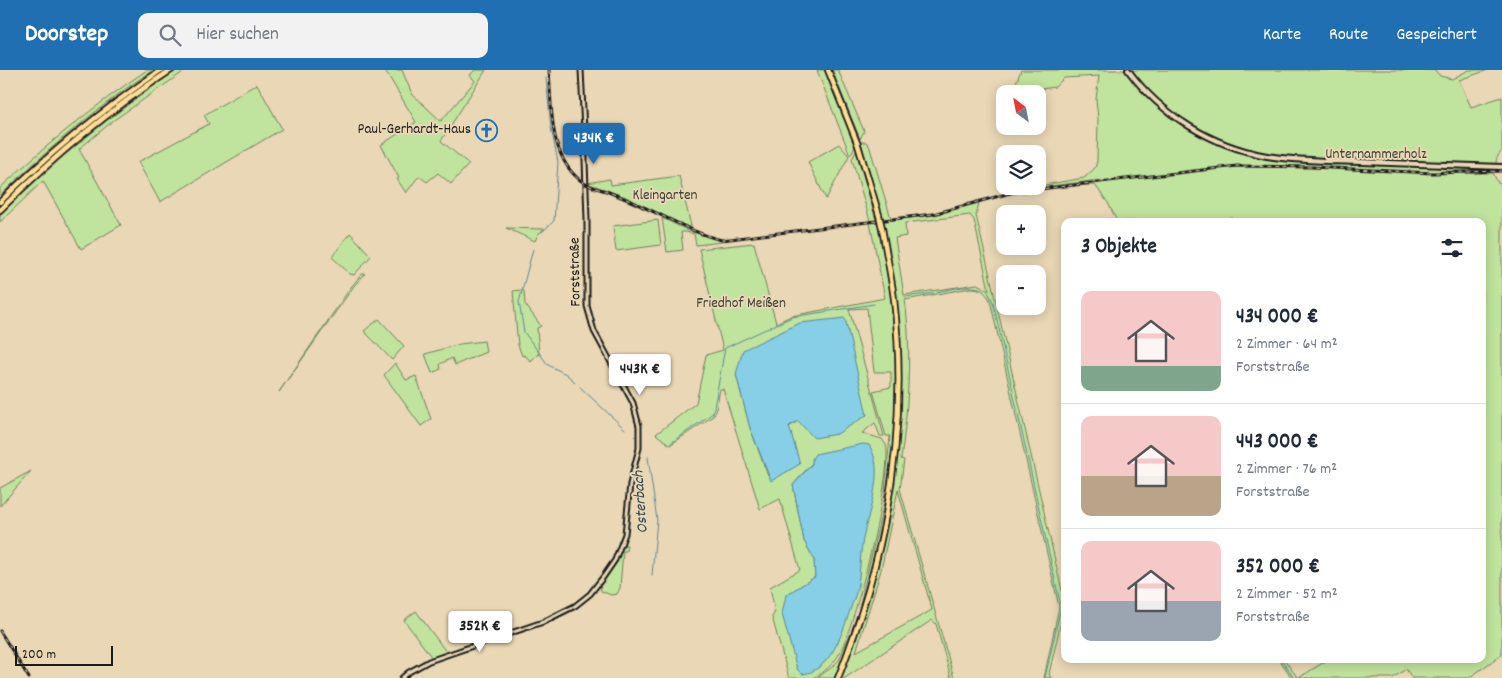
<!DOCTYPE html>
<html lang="de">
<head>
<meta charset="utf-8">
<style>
  :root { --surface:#fff; --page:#f2f2f3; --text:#1f2937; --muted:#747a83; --line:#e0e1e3; --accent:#1f6fb2 }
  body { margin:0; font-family:Dekko,sans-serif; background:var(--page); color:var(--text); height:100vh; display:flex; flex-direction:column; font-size:19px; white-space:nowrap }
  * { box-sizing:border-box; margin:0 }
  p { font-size:16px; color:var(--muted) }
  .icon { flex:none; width:28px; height:28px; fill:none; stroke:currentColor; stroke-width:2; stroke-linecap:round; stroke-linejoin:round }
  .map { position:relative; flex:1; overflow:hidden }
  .drawer { position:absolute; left:1061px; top:148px; width:425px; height:445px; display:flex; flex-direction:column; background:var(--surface); border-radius:10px; box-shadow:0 2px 12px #0003 }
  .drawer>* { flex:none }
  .needle { width:32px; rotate:328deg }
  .fabs { position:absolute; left:996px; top:15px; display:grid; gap:10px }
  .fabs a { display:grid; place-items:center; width:50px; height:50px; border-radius:10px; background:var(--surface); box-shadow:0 2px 12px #0003; font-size:25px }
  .scale { position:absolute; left:15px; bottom:12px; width:98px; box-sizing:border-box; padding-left:5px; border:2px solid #1c1c1c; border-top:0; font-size:14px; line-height:18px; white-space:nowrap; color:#1c1c1c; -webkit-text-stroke:4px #e9d7b5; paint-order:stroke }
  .price { position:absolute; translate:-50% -42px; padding:0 11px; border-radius:5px; background:#fff; color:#222; font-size:16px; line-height:32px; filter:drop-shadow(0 1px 2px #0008) }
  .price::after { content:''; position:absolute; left:50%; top:30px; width:15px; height:11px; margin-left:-8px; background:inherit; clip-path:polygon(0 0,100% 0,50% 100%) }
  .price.on { background:var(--accent); color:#fff }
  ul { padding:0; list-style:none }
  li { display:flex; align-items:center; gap:15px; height:125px; padding:0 20px }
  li+li { border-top:1px solid var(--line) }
  li span { display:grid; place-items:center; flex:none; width:140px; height:100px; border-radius:10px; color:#555 }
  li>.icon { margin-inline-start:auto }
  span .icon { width:60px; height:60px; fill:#fffc; stroke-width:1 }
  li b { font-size:21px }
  h2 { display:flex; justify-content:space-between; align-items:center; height:60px; padding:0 20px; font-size:21px }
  header { display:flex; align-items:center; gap:30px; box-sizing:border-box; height:70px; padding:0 25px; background:var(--accent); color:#fff }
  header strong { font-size:24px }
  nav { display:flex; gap:28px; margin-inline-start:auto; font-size:18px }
  .search { width:350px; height:45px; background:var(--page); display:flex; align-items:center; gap:12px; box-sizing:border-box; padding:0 18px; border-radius:10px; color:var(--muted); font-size:19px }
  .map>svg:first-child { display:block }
  .green { fill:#c0e39d; stroke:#6e805c; fill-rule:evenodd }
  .water { fill:#86cfe7; stroke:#5c8796 }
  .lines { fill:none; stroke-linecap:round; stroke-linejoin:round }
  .stream { stroke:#5c8796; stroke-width:1 }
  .tertiary-casing { stroke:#1c1c1c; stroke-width:7 }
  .secondary-casing { stroke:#1c1c1c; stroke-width:8 }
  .primary-casing { stroke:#1c1c1c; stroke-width:8 }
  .trunk-casing { stroke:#1c1c1c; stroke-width:8 }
  .tertiary { stroke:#e9d7b5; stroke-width:3 }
  .secondary { stroke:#e9d7b5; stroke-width:4 }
  .primary { stroke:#ffdd96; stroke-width:4.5 }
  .trunk { stroke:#ffdd96; stroke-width:4.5 }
  .rail-casing { stroke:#1c1c1c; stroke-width:3 }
  .rail { stroke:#e9d7b5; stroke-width:1; stroke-dasharray:4; stroke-linecap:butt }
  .primary-bridge-casing { stroke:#1c1c1c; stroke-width:8; stroke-linecap:butt }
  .primary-bridge { stroke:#ffdd96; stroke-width:4.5 }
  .labels { text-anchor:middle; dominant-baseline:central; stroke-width:4; stroke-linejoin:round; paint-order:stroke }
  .poi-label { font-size:15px; fill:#1c1c1c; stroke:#e9d7b5; text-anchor:end }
  .park-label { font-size:15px; fill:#3d4436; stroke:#e9d7b5 }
  .street-label { font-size:15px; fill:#1c1c1c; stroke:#e9d7b5 }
  .water-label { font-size:16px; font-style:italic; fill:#36494f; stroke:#e9d7b5 }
</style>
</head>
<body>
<header>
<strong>Doorstep</strong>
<div class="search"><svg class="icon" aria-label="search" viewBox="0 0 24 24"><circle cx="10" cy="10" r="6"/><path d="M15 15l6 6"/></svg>Hier suchen</div>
<nav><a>Karte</a><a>Route</a><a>Gespeichert</a></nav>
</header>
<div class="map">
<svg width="1502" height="608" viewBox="0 0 1502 608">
  <rect width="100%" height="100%" fill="#e9d7b5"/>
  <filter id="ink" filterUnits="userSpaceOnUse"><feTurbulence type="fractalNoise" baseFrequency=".02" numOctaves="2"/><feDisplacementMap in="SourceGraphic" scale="10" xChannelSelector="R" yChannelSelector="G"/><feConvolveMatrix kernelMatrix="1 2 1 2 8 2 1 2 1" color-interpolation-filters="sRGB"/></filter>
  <g filter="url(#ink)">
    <!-- green -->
    <g class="green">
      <path d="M147,0H153C100,35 45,81 0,126V118C46,75 95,35 147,0Z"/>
      <path d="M178,0H186L114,50L79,79L121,155L81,179L43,111L0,152V145C55,91 113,42 178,0Z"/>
      <path d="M385,0H402L412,24L441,51L475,11L470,5L475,0H486L441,71L469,94L451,114L438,103L427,112L419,106L406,123L397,109L399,108L381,75L416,52Z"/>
      <path d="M817,0H825L855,77L850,85Z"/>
      <path d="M832,0H838L864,61L860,69Z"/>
      <path d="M1021,0H1435L1440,6L1452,9L1469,0H1488L1459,10L1471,37L1502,27V81C1496,86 1495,94 1496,101H1441L1440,103H1493L1498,113L1502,115V584L1469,608H1412L1406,599L1393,608H1292L1279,589H1284L1297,607H1300L1329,589H1482V151H1238L1237,149L1231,148L1218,151H1117L1108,133L1095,115L1070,116L1099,112V110L1010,121L1084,108L1095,98L1097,91L1098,49L1096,29L1099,6L1064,8L1055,17L1012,23Z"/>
      <path d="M257,14L282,59L160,132L138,92L209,54L204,45Z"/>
      <path d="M861,72H866L869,75L891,148L883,149Z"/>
      <path d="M839,74L849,86L826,129L808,92Z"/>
      <path d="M856,81L876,150L870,151L852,89Z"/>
      <path d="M679,106L692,160L626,127L587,113L610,109L611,115Z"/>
      <path d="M979,133L976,145L1063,525L1065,526V542L1062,547L1049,604L1051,608H1044L1059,537L990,230C985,221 980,218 970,218L905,230C912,280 908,340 901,389L904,390L900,419L954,608H951L936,554L932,550L845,608H817L831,598L839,590L857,547L884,432L890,366H886L873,321L891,317V302H874L867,238L849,239L884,366H880L875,353L862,363L882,369C883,371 885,373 886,375C894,400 853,568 836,589C831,596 820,606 812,608C806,608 796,608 789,608L772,547L775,542L770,517L800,500L780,429L760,439L723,319H720L716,341L713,346L670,375L656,364L696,333L706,285L723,280L699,179L754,173L776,253L791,246L885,228L870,153L935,145ZM970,145L974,150L989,220L977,214L904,225L895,168L906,166L905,153ZM736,304L837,364L798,351L789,357L768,406L750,358ZM812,393L861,476L858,515L825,592L819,597L802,604L797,599L786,525L815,507L814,489L804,471L793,415ZM898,420L932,540L856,582L881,500Z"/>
      <path d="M662,148L689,161L722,171V172L696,175L694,164L686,162H681L683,180L667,182Z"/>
      <path d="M658,150L661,175L616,181L613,156Z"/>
      <path d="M506,158L545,159L538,164L535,171Z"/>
      <path d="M350,163L371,186L354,205L350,204L332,187Z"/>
      <path d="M362,204H365L354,216L279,322L351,217Z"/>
      <path d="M522,220L524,221L525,234L541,256L537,258L539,285L538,284L531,291L524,285L522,286L518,275L513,221Z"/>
      <path d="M379,249L404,276L392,290L364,261Z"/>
      <path d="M484,271L486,282L455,295L452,288L440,294L441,299L432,303L425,284L460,274Z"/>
      <path d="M395,293L406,310L416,306L431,349L421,356L384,305Z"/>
      <path d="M31,401L0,436V418Z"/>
      <path d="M623,475H627L626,481H623L620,518L617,524L611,525L601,521L600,516L615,492Z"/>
      <path d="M416,541L447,583L432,588L404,550Z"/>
    </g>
    <!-- water -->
    <g class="water">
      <path d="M845,248L867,345L837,364L814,368L798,351L789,356L800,394L771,411L750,358L736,304L743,280L800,253Z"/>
      <path d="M863,374L869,375C887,403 866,444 862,475C860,488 860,501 858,514C857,523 853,531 850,540C843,562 830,602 802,604L797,599L782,544L786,525L815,507L814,489L804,471L793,415L812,394V389L815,384Z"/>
    </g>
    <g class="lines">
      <!-- stream -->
      <g class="stream">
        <path d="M542,162L554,151L558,92L551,58L546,8"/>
        <path d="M533,179L519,232L524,262L548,295L566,304L575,312"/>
        <path d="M937,222C953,219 970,213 985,220"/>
        <path d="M988,222L993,232L1061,537L1045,608"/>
        <path d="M905,227L934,223"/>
        <path d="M580,317L625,359"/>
        <path d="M671,373L713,343L725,278L792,247L874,234"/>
        <path d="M648,387L657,450L652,505"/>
        <path d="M1281,589L1294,608"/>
        <path d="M1050,607V608"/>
      </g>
      <defs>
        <path id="tertiary" d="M402,608L409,602L429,591L543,552L575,536L590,524L604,506L615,490L625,464L630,414L639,378V356L633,333L594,261L587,236V150L584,60L581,0"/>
        <path id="secondary" d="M1128,0C1161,45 1212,76 1267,86C1298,91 1330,91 1362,92C1408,94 1455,95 1502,97"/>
        <g id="primary">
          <path d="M828,0L858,75L879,145"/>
          <path d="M838,608C887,486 909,361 894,229C891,205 886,182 882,158"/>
        </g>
        <g id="trunk">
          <path d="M0,132C49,83 104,39 161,0"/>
          <path d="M0,140C52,88 109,40 171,0"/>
        </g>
      </defs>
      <!-- tertiary casing -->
      <use href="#tertiary" class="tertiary-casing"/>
      <!-- secondary casing -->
      <use href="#secondary" class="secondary-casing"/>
      <!-- primary casing -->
      <use href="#primary" class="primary-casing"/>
      <!-- trunk casing -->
      <use href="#trunk" class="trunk-casing"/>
      <!-- tertiary -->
      <use href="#tertiary" class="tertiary"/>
      <!-- secondary -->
      <use href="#secondary" class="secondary"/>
      <!-- primary -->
      <use href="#primary" class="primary"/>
      <!-- trunk -->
      <use href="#trunk" class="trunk"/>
      <defs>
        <g id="rail">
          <path d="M549,0C552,38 548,89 584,113C590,117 599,119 606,121C618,126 630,130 641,136C669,148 693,163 722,170L933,144L1014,122L1237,96L1311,97L1433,103L1502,101"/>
          <path d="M0,561L29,608"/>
        </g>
      </defs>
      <!-- rail casing -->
      <use href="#rail" class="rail-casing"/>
      <!-- rail -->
      <use href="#rail" class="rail"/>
      <defs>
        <path id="primary-bridge" d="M879,145L882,158"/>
      </defs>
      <!-- primary-bridge casing -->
      <use href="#primary-bridge" class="primary-bridge-casing"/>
      <!-- primary-bridge -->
      <use href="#primary-bridge" class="primary-bridge"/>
    </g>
  </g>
  <!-- icons -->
  <defs>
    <symbol id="church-ring" viewBox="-11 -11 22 22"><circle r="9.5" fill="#e9d7b5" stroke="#1f6fb2" stroke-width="1.5"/><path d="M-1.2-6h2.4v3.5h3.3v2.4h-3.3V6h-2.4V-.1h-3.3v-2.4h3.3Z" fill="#1f6fb2"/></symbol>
  </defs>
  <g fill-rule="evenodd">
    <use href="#church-ring" x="474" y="48" width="25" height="25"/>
  </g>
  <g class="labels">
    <!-- poi labels -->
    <g class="poi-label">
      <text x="471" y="60">Paul-Gerhardt-Haus</text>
    </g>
    <!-- park labels -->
    <g class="park-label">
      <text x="1376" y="85">Unternammerholz</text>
      <text x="665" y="126">Kleingarten</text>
      <text x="741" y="234">Friedhof Meißen</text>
    </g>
    <!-- street labels -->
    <g class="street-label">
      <text transform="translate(576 202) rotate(-91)">Forststraße</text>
    </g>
    <!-- water labels -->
    <g class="water-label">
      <text transform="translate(641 432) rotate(-94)">Osterbach</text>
    </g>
  </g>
</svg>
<div class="fabs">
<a><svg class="needle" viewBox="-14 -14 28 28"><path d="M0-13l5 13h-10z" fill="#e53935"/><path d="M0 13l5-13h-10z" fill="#747a83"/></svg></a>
<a><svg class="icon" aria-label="layers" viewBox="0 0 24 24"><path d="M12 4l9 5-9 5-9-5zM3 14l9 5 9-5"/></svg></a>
<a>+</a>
<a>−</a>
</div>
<div class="scale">200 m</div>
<b class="price on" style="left:594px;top:95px">434K €</b>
<b class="price" style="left:640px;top:326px">443K €</b>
<b class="price" style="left:480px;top:583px">352K €</b>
<section class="drawer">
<h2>3 Objekte<svg class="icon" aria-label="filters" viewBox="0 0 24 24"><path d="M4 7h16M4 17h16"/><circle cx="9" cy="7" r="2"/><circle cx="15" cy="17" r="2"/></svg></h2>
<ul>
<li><span style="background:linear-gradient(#f6c9c9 75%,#7fa58c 0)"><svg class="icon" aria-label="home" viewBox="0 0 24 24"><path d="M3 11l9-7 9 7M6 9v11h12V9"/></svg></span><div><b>434 000 €</b><p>2 Zimmer · 64 m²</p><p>Forststraße</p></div></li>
<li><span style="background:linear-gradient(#f6c9c9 60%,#b9a48a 0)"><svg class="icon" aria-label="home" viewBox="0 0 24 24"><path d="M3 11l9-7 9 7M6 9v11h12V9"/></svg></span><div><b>443 000 €</b><p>2 Zimmer · 76 m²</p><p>Forststraße</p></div></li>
<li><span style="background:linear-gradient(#f6c9c9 60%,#9aa5b1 0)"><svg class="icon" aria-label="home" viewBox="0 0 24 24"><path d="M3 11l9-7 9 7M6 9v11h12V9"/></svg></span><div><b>352 000 €</b><p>2 Zimmer · 52 m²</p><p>Forststraße</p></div></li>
</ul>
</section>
</div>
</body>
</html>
